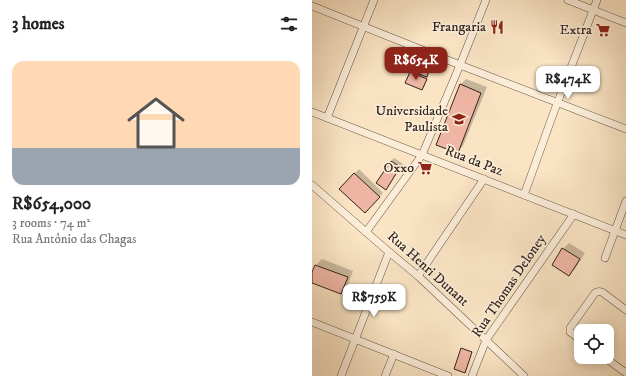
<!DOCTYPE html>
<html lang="en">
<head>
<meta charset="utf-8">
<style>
  :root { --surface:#fff; --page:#f6f6f6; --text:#222; --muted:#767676; --line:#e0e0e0; --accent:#8f2418 }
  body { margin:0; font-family:"IM FELL DW Pica",serif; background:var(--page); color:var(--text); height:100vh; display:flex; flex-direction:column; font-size:15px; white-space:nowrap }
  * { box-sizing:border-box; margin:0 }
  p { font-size:13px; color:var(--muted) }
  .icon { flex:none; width:22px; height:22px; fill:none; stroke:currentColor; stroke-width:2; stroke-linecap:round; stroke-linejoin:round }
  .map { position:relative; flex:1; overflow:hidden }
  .panel { display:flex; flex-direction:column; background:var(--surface); width:312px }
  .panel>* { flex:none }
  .controls { position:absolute; left:262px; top:324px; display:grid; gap:8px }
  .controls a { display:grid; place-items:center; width:40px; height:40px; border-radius:8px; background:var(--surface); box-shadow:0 2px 10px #0003; font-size:20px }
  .price { position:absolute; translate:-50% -34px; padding:0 9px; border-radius:8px; background:#fff; color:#222; font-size:13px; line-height:26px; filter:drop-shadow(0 1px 2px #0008) }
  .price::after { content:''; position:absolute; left:50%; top:24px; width:12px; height:9px; margin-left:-6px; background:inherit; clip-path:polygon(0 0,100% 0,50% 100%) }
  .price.current { background:var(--accent); color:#fff }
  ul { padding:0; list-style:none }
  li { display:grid; align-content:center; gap:8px; height:212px; padding:0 12px }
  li+li { border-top:1px solid var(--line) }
  li span { display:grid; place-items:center; height:124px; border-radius:12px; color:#555 }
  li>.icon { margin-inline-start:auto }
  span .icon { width:72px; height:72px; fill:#fffc; stroke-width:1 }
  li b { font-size:17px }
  h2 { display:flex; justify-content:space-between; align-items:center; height:48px; padding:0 12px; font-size:17px }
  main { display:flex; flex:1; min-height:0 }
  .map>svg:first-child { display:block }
  .shadow { fill:#0003 }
  .building { fill:#f0b6a5; stroke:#31241c }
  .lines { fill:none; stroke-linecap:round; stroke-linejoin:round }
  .minor-casing { stroke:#635446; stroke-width:8 }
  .minor { stroke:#fcedd9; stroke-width:7 }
  .labels { text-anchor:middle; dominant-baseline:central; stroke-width:3.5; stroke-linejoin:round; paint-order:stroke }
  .poi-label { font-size:14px; fill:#31241c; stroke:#fcedd9; text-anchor:end }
  .street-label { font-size:14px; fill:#31241c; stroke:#fcedd9 }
</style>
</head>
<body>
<main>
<section class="panel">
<h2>3 homes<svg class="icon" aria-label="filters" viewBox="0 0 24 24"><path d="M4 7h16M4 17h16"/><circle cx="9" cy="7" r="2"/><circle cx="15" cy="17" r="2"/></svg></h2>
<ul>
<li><span style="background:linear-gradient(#ffd9b3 70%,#9aa5b1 0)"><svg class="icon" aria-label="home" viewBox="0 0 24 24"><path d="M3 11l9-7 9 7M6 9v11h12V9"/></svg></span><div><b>R$654,000</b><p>3 rooms · 74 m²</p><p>Rua Antônio das Chagas</p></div></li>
</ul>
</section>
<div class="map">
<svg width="314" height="376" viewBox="0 0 314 376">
  <rect width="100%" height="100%" fill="#fae4c4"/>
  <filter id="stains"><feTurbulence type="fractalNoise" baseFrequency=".005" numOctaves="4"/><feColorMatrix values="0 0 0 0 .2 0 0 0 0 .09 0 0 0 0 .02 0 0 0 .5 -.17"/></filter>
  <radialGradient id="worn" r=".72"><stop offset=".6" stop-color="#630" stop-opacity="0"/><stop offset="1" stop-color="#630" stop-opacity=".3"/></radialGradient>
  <!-- shadow -->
  <g class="shadow">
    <path d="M103,64L113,68L114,67L118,68L116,74L114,76L116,77L112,87L110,89L99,73L101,71L100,70Z"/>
    <path d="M154,79L175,87L151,146L145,152L148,85Z"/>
    <path d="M82,158L91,164L77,186L74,188L79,161Z"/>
    <path d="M47,169L71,193L53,212L28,189Z"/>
    <path d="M257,243L273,253L263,269L257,274L251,249Z"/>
    <path d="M10,259L41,271L35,287L29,293L0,282V275L4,265Z"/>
  </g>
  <!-- building -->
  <g class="building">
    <path d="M100,66L111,69V68L117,70L115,77L98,71Z"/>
    <path d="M98,72L115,79L110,90L93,83Z"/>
    <path d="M148,84L169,93L146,153L124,145Z"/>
    <path d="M79,161L88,167L74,190L64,183Z"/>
    <path d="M42,173L68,197L53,213L27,189Z"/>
    <path d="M250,248L268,259L257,276L240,265Z"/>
    <path d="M3,265L36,277L29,294L0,283V272Z"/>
    <path d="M149,348L160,352L153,373L142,369Z"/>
  </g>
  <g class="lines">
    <defs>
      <g id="minor">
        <path d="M256,0L314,23"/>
        <path d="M0,6L148,65L314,129"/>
        <path d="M0,112L314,235"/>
        <path d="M15,118L62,0"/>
        <path d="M0,185L77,252L106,276L212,376"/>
        <path d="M212,195L243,109L285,0"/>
        <path d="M54,232L110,155L148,65L174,0"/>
        <path d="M293,258L314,201"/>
        <path d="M106,276L172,179"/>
        <path d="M0,322L136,376"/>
        <path d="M269,340L258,332V328L283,293C285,291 287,291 290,292L314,310"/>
        <path d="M292,357L314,373"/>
        <path d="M29,376L77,252"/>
        <path d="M73,376L82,354"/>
        <path d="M160,376L174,340L262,214"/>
      </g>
    </defs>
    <!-- minor casing -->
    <use href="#minor" class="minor-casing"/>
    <!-- minor -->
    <use href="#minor" class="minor"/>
  </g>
  <!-- icons -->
  <defs>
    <symbol id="restaurant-bare" viewBox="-9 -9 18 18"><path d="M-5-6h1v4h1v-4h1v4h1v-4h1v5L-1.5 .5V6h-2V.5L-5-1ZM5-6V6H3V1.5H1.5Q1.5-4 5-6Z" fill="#8f2418" stroke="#fcedd9" stroke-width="2.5" paint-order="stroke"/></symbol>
    <symbol id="supermarket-bare" viewBox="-9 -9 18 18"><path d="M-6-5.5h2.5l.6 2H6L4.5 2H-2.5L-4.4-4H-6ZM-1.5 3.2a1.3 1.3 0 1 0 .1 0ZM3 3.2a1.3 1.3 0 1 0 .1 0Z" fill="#8f2418" stroke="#fcedd9" stroke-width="2.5" paint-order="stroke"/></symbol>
    <symbol id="university-bare" viewBox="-9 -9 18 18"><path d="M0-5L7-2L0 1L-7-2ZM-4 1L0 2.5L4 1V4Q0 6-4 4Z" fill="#8f2418" stroke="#fcedd9" stroke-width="2.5" paint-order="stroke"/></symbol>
  </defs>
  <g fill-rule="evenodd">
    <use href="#restaurant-bare" x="175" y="17" width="20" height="20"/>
    <use href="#supermarket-bare" x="281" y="20" width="20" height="20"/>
    <use href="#university-bare" x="137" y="109" width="20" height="20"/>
    <use href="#supermarket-bare" x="103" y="158" width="20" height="20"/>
  </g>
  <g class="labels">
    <!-- poi labels -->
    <g class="poi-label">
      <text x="174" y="27">Frangaria</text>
      <text x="280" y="30">Extra</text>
      <text x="136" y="111">Universidade<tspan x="136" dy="16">Paulista</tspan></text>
      <text x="102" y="168">Oxxo</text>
    </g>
    <!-- street labels -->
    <g class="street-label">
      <text transform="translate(162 161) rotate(21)">Rua da Paz</text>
      <text transform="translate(116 269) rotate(42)">Rua Henri Dunant</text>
      <text transform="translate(197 286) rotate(-56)">Rua Thomas Deloney</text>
    </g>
  </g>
  <rect width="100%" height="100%" filter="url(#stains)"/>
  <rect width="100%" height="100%" fill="url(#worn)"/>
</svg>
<div class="controls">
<a><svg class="icon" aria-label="locate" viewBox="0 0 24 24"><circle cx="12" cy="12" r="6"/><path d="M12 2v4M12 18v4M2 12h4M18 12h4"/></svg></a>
</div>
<b class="price current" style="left:104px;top:81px">R$654K</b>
<b class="price" style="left:256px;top:100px">R$474K</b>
<b class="price" style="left:62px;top:318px">R$759K</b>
</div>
</main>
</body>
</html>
